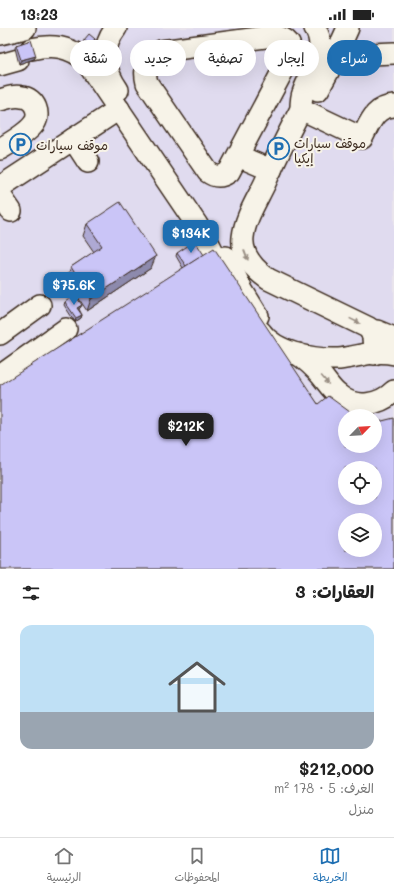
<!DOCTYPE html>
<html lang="ar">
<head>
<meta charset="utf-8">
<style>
  :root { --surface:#fff; --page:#f2f2f2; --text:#222; --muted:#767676; --line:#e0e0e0; --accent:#1f6fb2 }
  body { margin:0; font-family:Mali,"Playpen Sans Arabic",sans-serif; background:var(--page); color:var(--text); direction:rtl; height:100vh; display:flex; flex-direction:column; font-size:15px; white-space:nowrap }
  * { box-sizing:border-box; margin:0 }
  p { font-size:13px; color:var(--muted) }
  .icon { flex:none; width:22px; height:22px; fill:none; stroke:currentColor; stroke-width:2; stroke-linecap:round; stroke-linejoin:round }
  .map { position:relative; height:541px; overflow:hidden; direction:ltr }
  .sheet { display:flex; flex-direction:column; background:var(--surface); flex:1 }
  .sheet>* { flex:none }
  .hud { position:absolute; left:12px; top:12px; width:370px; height:36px; direction:rtl; display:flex; gap:8px }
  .needle { width:26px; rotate:65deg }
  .fabs { position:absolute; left:338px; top:381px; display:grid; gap:8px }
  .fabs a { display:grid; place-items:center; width:44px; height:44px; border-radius:50%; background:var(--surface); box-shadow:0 4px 16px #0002; font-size:20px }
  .price { position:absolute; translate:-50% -34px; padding:0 9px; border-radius:8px; background:var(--accent); color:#fff; font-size:13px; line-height:26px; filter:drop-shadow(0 1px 2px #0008) }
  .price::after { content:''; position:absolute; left:50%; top:24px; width:12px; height:9px; margin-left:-6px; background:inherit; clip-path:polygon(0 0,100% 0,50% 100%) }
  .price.on { background:#222; color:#fff }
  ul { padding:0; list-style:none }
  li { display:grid; align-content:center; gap:8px; height:212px; padding:0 20px }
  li+li { border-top:1px solid var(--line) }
  li span { display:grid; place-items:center; height:124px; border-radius:12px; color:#555 }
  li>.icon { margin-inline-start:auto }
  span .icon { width:72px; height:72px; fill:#fffc; stroke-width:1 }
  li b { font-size:17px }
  h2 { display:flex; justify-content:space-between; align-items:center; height:48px; padding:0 20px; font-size:17px }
  .chip { padding:0 14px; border-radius:18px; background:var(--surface); box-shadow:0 4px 16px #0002; font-size:14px; line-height:36px }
  .chip.on { background:var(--accent); color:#fff }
  .status { display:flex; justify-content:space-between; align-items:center; height:28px; padding:0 20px; background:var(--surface); direction:ltr }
  .status svg { height:11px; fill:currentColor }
  .dock { display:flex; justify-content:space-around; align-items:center; height:56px; border-top:1px solid var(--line); background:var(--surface); font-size:11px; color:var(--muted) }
  .dock a { display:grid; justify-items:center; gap:2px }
  .dock .on { color:var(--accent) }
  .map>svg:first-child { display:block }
  .built { fill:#e0dbef; fill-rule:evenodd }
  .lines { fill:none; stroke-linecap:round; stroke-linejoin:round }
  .minor-casing { stroke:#3b2a1e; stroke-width:24 }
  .minor { stroke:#f7f3e8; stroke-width:21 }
  .wall { fill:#aea9d4; stroke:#3b2a1e }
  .shaded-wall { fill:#8d8aad; stroke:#3b2a1e }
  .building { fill:#cac5f7; stroke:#3b2a1e; fill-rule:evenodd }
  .oneway { fill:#998e83 }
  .labels { text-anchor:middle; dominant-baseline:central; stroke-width:4; stroke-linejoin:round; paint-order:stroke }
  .poi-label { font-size:13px; fill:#3b2a1e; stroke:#f7f3e8; text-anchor:start }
</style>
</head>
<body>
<div class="status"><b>13:23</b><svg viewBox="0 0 49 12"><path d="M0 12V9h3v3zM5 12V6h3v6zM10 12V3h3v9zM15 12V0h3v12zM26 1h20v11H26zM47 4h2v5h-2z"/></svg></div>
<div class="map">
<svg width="394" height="541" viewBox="0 0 394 541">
  <rect width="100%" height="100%" fill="#eae5ec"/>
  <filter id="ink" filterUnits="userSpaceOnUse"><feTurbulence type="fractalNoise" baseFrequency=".025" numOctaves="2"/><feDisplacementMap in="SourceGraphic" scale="8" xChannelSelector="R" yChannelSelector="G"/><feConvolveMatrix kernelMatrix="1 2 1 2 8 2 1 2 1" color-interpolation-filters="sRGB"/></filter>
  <g filter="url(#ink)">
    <!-- built -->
    <path class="built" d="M0,0H394V541H0ZM345,388H375V418H345ZM345,440H375V470H345ZM345,492H375V522H345Z"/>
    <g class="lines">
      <defs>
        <g id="minor">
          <path d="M116,0C100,21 104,42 118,62"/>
          <path d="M315,0C329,23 310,44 303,65C301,70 301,76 301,81C288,106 276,130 265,155C257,172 245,190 243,209C241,227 254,241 268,251L369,300L373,308L374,326"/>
          <path d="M0,6L25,0"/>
          <path d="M273,8C288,10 293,16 289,31L229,144C222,149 216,150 208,144L147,55C143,40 148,30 161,23Z"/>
          <path d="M31,21C52,16 70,18 86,33L197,197L210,218L225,248"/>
          <path d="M325,28L394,25"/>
          <path d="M0,37L18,32"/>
          <path d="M318,62L328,44L348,0"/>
          <path d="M0,72C7,70 14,67 22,69C35,70 42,87 33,97C26,106 10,115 0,121"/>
          <path d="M301,81L362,110C370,95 374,79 394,78"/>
          <path d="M73,111L88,134"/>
          <path d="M238,128L271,142"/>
          <path d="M0,159L119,81"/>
          <path d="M0,167L11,183"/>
          <path d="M226,229L242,262L258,288"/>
          <path d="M260,303C275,325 313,332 339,331C357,329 376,321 394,326"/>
          <path d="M0,306L40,277"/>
          <path d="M372,306L377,303L394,310"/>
          <path d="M298,326C306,332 314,339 321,347C327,354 332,363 340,368C356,381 380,377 394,363"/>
          <path d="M0,348L66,301"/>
        </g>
      </defs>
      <!-- minor casing -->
      <use href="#minor" class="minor-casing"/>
      <!-- minor -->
      <use href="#minor" class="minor"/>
    </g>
    <!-- wall -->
    <g class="wall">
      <path d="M95,11L93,15L88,21L83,16L84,12Z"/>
      <path d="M16,17L36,28L34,31L19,36L15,20Z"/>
      <path d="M87,196L151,240L87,283L66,251L71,239L94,224L83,208Z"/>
      <path d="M177,225L204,227L318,376L345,388L378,394L394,541L183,240L176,228Z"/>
      <path d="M65,274L82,277L80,280L79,281L82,287L81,290L75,294L64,277Z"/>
    </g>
    <!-- shaded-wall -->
    <g class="shaded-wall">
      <path d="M95,11L93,15L88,21L90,17Z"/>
      <path d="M36,28L34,31L19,36L21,32Z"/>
      <path d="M156,228L151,240L87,283L91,271Z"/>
      <path d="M82,277L80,280L76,283L77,280Z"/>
      <path d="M82,287L81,290L75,294L76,290Z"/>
    </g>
    <!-- building -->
    <g class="building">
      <path d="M89,6L95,11L90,17L84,12Z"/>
      <path d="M31,12L36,28L21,32L16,17Z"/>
      <path d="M120,174L156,228L91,271L71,239L102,218L87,196Z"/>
      <path d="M195,213L204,227L186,238L177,225Z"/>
      <path d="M214,220L318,376L328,368L350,384L357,388H345V418H375V393L378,394L394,390V541H0V357ZM345,440H375V470H345ZM345,492H375V522H345Z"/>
      <path d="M75,267L82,277L77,280L82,287L76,290L65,274Z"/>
    </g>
    <!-- one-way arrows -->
    <defs><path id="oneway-solid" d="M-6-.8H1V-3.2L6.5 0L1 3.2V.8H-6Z"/></defs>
    <g class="oneway">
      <use href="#oneway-solid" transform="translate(246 227) rotate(69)"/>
      <use href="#oneway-solid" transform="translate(355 293) rotate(26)"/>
      <use href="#oneway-solid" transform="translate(325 352) rotate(50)"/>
    </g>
  </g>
  <!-- icons -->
  <defs>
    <symbol id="parking-ring" viewBox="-11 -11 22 22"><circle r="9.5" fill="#f7f3e8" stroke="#1f6fb2" stroke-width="1.5"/><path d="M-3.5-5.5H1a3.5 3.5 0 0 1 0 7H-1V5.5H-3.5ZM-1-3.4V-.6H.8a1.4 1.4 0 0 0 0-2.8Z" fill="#1f6fb2"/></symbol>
  </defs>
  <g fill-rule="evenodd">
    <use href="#parking-ring" x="8" y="104" width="25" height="25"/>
    <use href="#parking-ring" x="266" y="108" width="25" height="25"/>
  </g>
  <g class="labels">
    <!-- poi labels -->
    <g class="poi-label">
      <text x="294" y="114">موقف سيارات<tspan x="294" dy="15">إيكيا</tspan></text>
      <text x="36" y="116">موقف سيارات</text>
    </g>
  </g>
</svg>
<div class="fabs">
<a><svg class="needle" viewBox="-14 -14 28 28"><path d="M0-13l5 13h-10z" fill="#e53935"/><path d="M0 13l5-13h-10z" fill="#767676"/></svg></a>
<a><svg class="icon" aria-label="locate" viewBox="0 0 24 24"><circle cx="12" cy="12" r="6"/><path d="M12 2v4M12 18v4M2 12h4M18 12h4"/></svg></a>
<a><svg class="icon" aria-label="layers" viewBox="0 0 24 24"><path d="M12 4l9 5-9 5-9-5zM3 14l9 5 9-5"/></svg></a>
</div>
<b class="price" style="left:191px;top:226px">$134K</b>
<b class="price" style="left:74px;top:278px">$75.6K</b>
<b class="price on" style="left:186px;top:419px">$212K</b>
<div class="hud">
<a class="chip on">شراء</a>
<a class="chip">إيجار</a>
<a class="chip">تصفية</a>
<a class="chip">جديد</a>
<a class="chip">شقة</a>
</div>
</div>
<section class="sheet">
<h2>العقارات: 3<svg class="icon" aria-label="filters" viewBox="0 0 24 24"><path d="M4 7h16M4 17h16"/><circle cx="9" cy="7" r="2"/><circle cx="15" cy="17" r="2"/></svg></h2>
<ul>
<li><span style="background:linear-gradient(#bfe0f5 70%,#9aa5b1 0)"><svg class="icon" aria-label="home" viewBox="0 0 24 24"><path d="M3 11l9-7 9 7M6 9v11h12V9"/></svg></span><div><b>$212,000</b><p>الغرف: 5 · 178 m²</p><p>منزل</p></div></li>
</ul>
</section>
<nav class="dock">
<a class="on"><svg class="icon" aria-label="map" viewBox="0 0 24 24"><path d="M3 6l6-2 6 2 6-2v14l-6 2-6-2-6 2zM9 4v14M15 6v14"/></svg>الخريطة</a>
<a><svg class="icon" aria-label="saved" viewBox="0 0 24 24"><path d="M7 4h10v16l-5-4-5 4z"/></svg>المحفوظات</a>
<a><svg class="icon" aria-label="home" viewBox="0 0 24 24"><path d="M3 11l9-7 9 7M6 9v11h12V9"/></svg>الرئيسية</a>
</nav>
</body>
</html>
